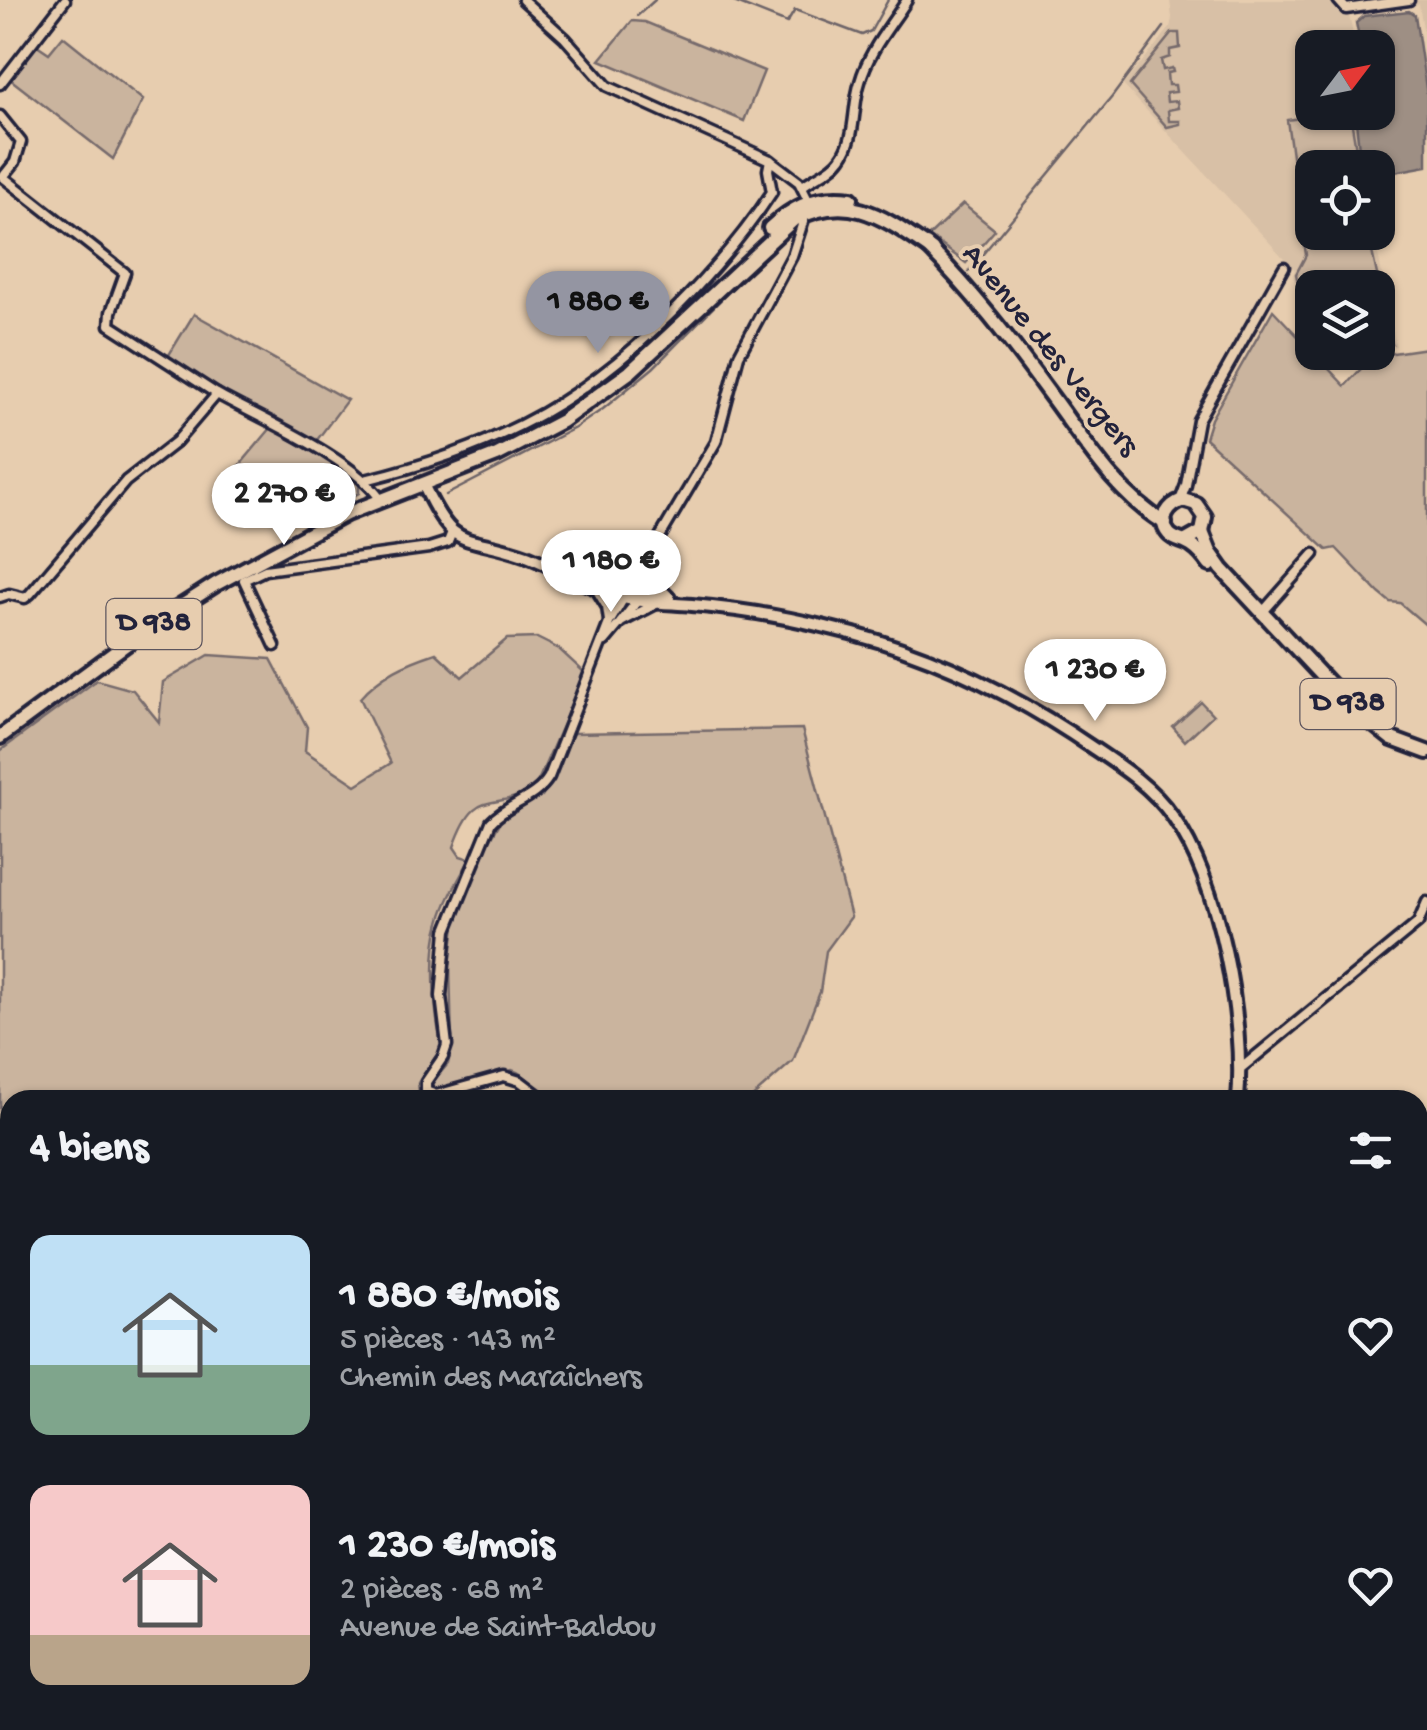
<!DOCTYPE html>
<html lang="fr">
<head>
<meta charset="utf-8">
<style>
  :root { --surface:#171b24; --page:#20242c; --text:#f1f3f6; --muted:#9ea1a6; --accent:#9495a2 }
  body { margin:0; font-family:"Gochi Hand",sans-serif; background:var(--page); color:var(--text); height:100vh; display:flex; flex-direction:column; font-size:38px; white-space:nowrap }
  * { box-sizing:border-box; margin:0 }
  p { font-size:32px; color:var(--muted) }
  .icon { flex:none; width:55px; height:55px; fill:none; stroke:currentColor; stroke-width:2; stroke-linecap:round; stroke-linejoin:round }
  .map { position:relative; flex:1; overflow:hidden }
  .drawer { position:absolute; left:0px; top:1090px; width:1428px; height:640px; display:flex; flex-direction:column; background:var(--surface); border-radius:30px 30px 0 0; box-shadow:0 2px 8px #0004 }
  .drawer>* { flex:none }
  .needle { width:65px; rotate:58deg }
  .controls { position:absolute; left:1295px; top:30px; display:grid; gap:20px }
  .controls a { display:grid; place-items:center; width:100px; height:100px; border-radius:20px; background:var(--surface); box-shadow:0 2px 8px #0004; font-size:50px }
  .price { position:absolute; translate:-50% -85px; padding:0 22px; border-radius:35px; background:#fff; color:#222; font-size:32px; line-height:65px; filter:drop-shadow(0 2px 5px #0008) }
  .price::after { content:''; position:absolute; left:50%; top:60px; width:30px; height:22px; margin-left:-15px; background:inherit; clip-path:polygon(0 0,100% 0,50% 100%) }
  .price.on { background:var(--accent); color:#111 }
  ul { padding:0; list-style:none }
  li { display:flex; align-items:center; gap:30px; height:250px; padding:0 30px }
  li span { display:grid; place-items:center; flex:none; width:280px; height:200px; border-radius:20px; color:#555 }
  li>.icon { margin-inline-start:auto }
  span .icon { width:120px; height:120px; fill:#fffc; stroke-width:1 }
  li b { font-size:42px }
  h2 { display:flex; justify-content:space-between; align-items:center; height:120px; padding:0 30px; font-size:42px }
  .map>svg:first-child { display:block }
  .built { fill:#d8c0a6 }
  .green { fill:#cab49e; stroke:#766b6c; stroke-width:2.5 }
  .water { fill:#9e8f84; stroke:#6c6367; stroke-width:2.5 }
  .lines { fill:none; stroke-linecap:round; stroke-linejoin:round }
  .stream { stroke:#6c6367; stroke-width:2.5 }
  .minor-casing { stroke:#22223b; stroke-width:15 }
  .tertiary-casing { stroke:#22223b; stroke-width:18 }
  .primary-casing { stroke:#22223b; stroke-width:20 }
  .minor { stroke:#e7cdaf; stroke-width:8 }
  .tertiary { stroke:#e7cdaf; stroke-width:10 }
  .primary { stroke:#e7cdaf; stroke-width:12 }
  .labels { text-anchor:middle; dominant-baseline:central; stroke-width:8; stroke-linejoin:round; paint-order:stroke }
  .shield { fill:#e7cdaf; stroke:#5d555e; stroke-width:2.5 }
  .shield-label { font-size:30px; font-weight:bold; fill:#22223b }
  .street-label { font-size:32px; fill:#22223b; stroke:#e7cdaf }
</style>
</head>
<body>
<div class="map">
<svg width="1427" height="1730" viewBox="0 0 1427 1730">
  <rect width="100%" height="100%" fill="#e7cdaf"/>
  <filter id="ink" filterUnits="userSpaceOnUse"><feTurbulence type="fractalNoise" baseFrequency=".01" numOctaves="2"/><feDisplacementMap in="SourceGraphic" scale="20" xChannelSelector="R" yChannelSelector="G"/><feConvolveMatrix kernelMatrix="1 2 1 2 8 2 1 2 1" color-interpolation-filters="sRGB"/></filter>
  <g filter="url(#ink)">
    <!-- built -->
    <path class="built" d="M1170,0H1336L1339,13L1343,14L1342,0H1427V52L1419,4L1349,16L1356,47L1312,48V112L1353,113L1362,167L1312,168V232L1374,233L1396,346L1378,349V288H1312V344L1308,339L1293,275L1295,270L1123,85L1170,28L1172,18Z"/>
    <!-- green -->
    <g class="green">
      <path d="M632,21L645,22L764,71L744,121L600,60Z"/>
      <path d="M1172,33H1179L1180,48L1170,50V57L1161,60L1163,70L1172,68L1173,72L1167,73L1168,85H1175L1176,92L1166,93L1167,102L1177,101L1178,108L1168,110L1169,121H1180V124L1167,127L1130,85Z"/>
      <path d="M63,36L143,100L113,159L10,79L37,45L49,53Z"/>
      <path d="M1339,112L1350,113L1359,167L1312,168V232L1368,233L1392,344L1378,346V288H1312V341L1310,338L1296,274L1306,255L1287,120Z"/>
      <path d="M963,204L995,230L966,263L929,236Z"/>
      <path d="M1273,310L1345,386L1373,356L1427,348V626L1400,603L1390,602L1379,593L1336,548L1327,550L1205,438L1211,419Z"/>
      <path d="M194,314L347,400L314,444L211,387L167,358Z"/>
      <path d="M271,428L359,479V493L302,523L230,477Z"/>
      <path d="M537,638L559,649L585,673L535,788C490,814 476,784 454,847L460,856L470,859C459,879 446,900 440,922C430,954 434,1015 442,1047L418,1083L419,1091L411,1100H10V1306L0,1298V751L97,680L133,690L159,722L163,682L209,655L271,659L307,727L305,751L356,785L391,763L360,698C382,673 406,663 436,653L462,677L507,639Z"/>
      <path d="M1201,702L1213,715L1185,741L1173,727Z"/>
      <path d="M802,729L851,917L826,951L820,992L793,1061L749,1100H553C538,1092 527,1074 512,1070L437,1090L431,1084L448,1064L452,1045L450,965L455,925L481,856L505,814L542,796L573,733Z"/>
    </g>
    <!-- water -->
    <path class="water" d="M1409,11L1415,15L1427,95V166L1378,175V168L1361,167L1355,113L1378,112V48L1361,47L1356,23L1364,16Z"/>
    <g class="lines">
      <!-- stream -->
      <g class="stream">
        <path d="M729,0L787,23L795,10L862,35L871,31L888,0"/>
        <path d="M637,16L655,0"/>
        <path d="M968,272L1112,97L1164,27"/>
        <path d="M446,495L575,428L603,409L653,368L763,257"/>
      </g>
      <defs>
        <g id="minor">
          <path d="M523,0L565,38L607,86L770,160L799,182L809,202"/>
          <path d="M1338,0L1346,9L1409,0"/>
          <path d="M0,84L65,0"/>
          <path d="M0,116L21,142L15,162L3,177L125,273L111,312L110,325L217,394"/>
          <path d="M803,186C814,177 832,171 841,158C857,137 852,106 860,82C869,50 890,27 907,0"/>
          <path d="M365,480C504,446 592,398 691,293C721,261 748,229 772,192L768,170L770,160"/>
          <path d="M1180,501L1186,485L1198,420L1284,267"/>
          <path d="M650,567L662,589L670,597"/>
          <path d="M596,589L607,607L609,621"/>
          <path d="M0,597L9,594L25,598L30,594L126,481L176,442L217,394C263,420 352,457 381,500"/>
          <path d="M1261,614L1314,554"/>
          <path d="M621,622L638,600L649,564"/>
          <path d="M605,641L621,622L658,603"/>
          <path d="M275,646L244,580L265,570L429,548L448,542L452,532"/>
          <path d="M1240,1069L1418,923L1427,902"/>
          <path d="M545,1100L520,1081L504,1076L436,1095L426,1091V1082L443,1057L447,1045L441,996L447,930L491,822C509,803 535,800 549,777L609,623L716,442L739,355L792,256L805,216"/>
          <path d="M1418,1710H1419"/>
          <path d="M1416,1720L1426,1730"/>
          <path d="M408,1730L410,1720"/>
        </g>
        <g id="tertiary">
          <path d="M423,484C456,555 463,533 527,556C560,569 590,589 624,598C647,603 669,603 692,605C737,609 782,616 826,627C923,649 1012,692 1093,748C1123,768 1152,787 1173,817C1220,884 1245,1019 1238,1100"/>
          <path d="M600,584L667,598"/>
          <path d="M1418,1435L1427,1444"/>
        </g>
        <g id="primary">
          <path d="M770,228C793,206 819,194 851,199"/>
          <path d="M926,245C972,291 1010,340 1048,392C1082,437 1115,494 1165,523"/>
          <path d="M1202,532L1210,552L1222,569L1348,704L1392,739L1427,752"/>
          <path d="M1186,541L1202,532L1205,517L1196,504L1183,500C1169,505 1157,520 1169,534C1175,541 1185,540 1192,546C1200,551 1205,558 1210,565"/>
          <path d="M0,737L155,623L216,584L346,514L497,455L562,421L630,372L793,220C850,190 884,218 932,250"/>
        </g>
      </defs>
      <!-- minor casing -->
      <use href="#minor" class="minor-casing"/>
      <!-- tertiary casing -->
      <use href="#tertiary" class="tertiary-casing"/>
      <!-- primary casing -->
      <use href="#primary" class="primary-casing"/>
      <!-- minor -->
      <use href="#minor" class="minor"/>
      <!-- tertiary -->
      <use href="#tertiary" class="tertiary"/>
      <!-- primary -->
      <use href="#primary" class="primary"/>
    </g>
  </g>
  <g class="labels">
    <!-- shield labels -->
    <g class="shield">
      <rect x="106.5" y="599" width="95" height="50" rx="8"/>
      <rect x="1300.5" y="679" width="95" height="50" rx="8"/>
    </g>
    <g class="shield-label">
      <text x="154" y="624">D 938</text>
      <text x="1348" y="704">D 938</text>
    </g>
    <!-- street labels -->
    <g class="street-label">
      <text transform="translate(1049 351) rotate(51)">Avenue des Vergers</text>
    </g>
  </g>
</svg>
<div class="controls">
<a><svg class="needle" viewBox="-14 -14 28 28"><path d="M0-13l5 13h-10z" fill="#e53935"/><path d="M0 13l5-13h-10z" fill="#9ea1a6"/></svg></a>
<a><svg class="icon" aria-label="locate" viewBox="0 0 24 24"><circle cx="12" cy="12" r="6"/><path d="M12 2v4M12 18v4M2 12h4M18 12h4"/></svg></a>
<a><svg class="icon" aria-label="layers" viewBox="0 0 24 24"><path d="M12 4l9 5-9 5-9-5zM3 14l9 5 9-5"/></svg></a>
</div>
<b class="price on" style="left:598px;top:356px">1 880 €</b>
<b class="price" style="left:284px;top:548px">2 270 €</b>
<b class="price" style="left:611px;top:615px">1 180 €</b>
<b class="price" style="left:1095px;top:724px">1 230 €</b>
<section class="drawer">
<h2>4 biens<svg class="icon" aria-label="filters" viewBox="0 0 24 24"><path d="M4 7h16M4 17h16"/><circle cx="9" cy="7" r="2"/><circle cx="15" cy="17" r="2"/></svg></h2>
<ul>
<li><span style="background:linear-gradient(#bfe0f5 65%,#7fa58c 0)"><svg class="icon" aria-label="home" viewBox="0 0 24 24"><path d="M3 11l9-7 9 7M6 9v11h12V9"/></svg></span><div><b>1 880 €/mois</b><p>5 pièces · 143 m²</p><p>Chemin des Maraîchers</p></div><svg class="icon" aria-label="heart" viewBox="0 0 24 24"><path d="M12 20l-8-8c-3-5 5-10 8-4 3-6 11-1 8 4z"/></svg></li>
<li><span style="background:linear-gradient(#f6c9c9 75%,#b9a48a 0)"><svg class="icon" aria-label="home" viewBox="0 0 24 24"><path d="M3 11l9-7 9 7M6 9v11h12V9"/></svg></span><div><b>1 230 €/mois</b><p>2 pièces · 68 m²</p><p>Avenue de Saint-Baldou</p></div><svg class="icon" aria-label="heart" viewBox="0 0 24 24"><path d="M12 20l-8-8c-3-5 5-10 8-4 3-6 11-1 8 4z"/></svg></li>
</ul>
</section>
</div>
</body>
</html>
